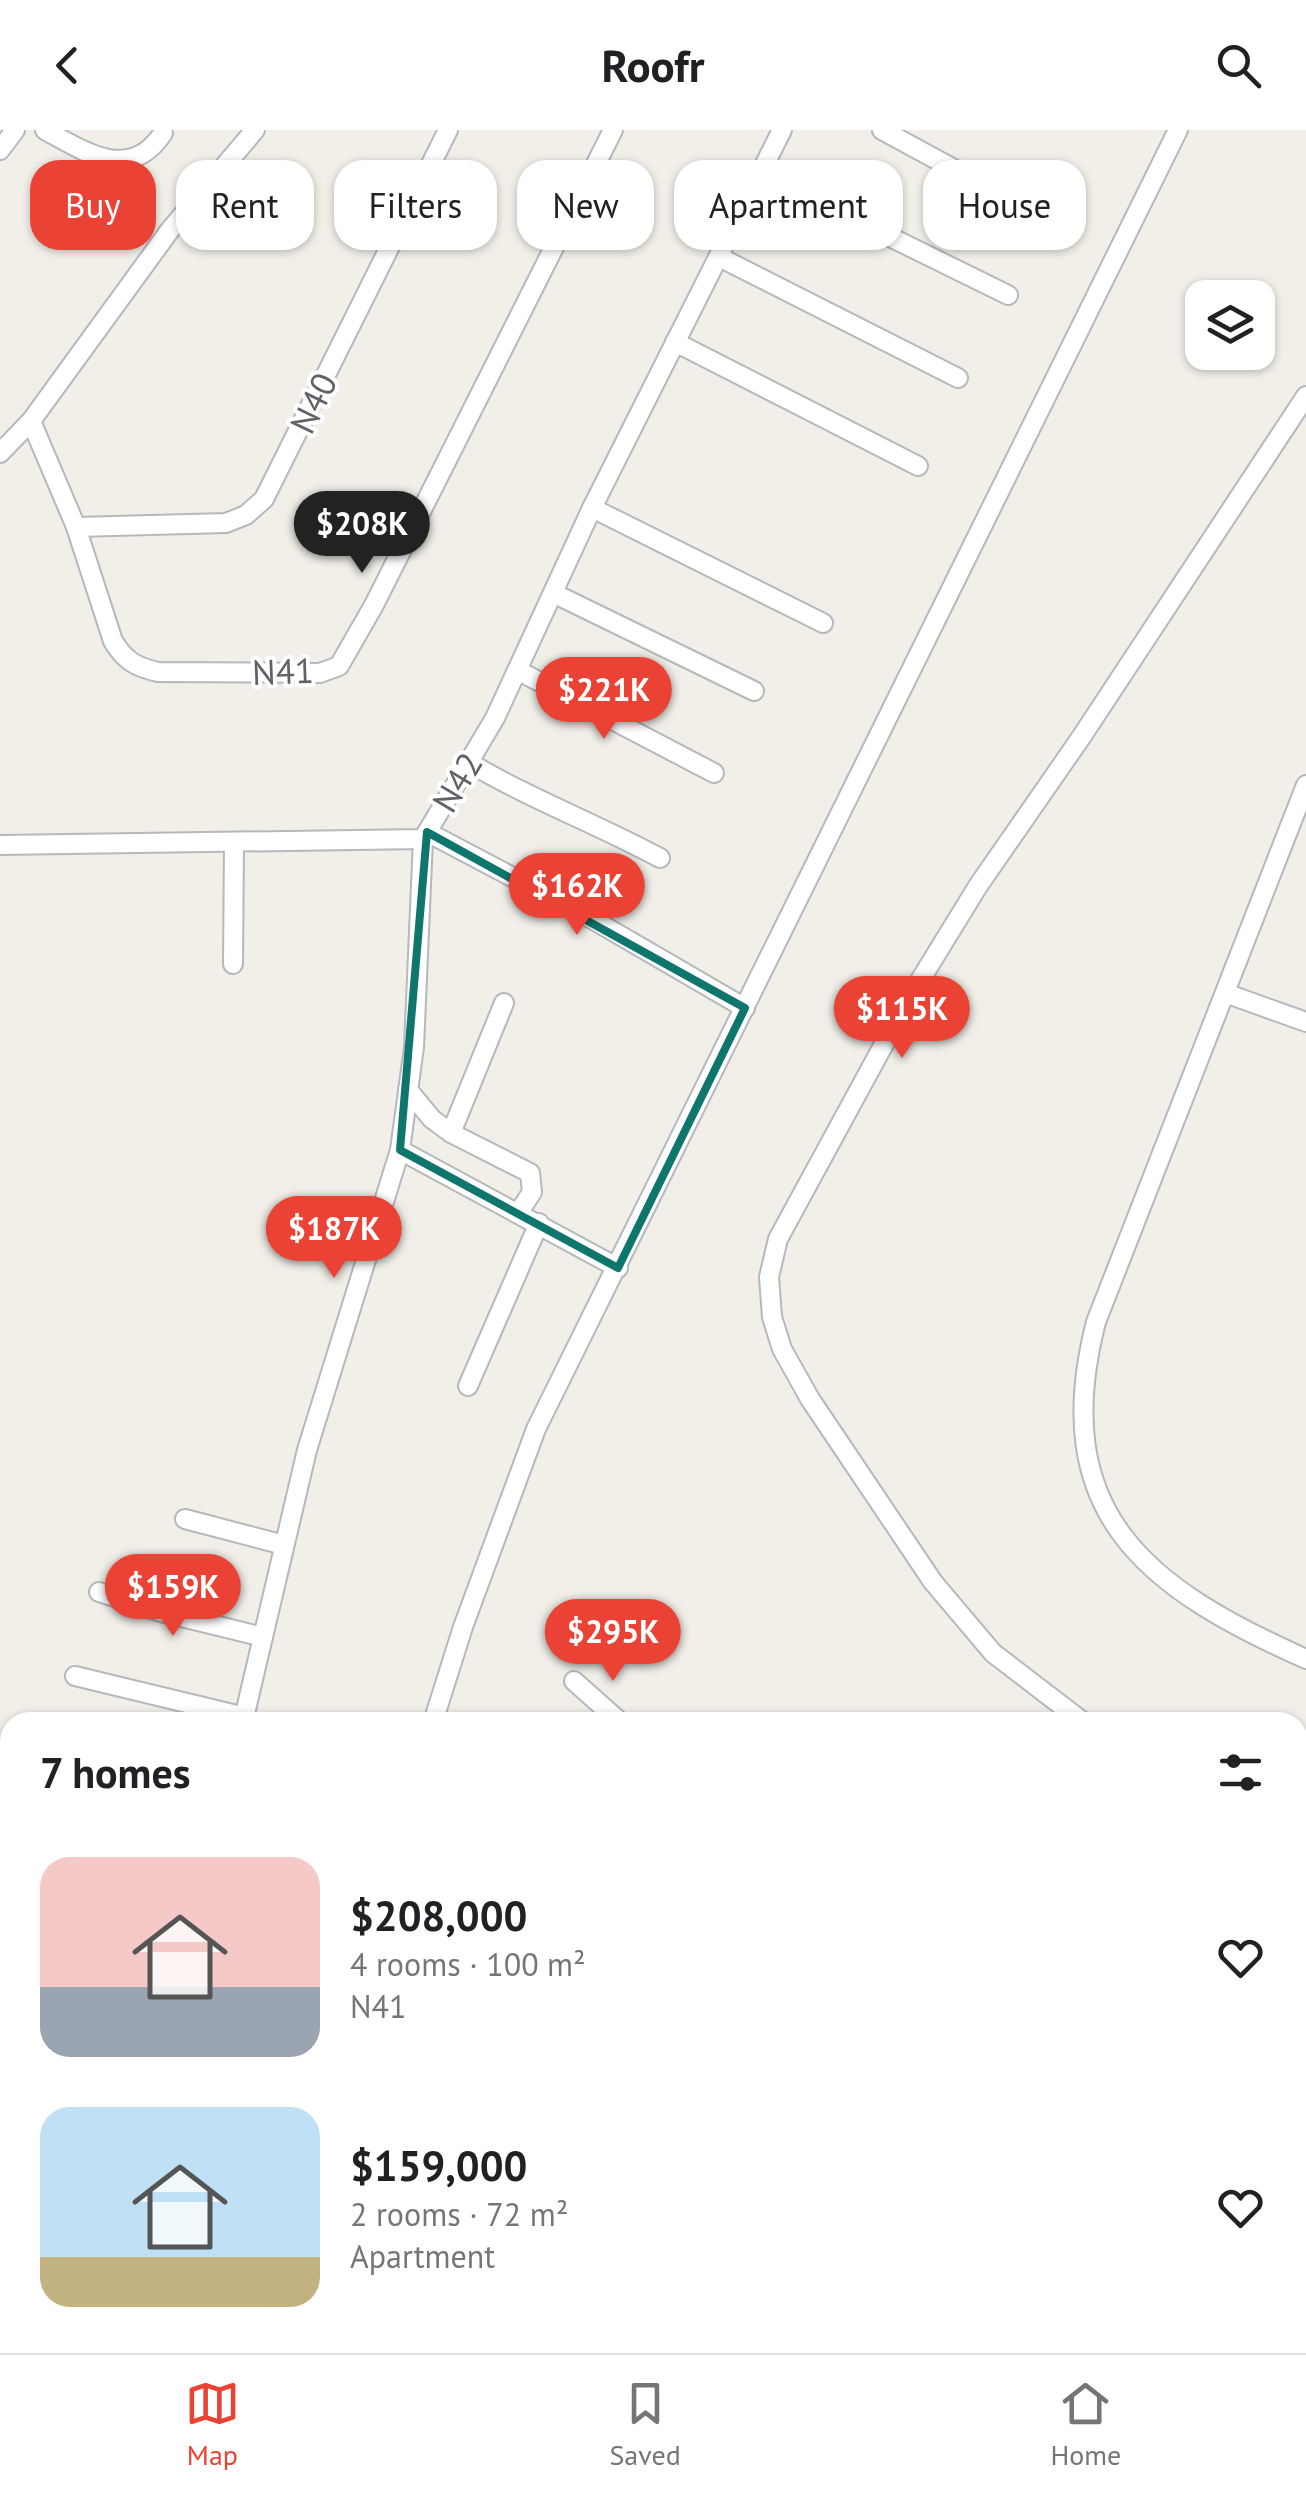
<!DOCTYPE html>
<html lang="en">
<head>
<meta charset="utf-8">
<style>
  :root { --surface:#fff; --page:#f6f6f6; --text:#202124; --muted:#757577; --line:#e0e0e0; --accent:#ea4335 }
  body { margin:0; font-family:"PT Sans",sans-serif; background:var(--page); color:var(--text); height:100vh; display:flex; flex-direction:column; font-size:38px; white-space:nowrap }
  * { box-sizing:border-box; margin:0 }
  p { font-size:32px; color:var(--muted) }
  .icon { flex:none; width:55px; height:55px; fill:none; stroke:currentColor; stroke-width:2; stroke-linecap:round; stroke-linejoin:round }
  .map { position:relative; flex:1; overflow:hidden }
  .drawer { position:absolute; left:0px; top:1582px; width:1308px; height:642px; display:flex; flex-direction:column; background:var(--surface); border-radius:30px 30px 0 0; box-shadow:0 2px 8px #0004 }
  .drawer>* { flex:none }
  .top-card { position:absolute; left:30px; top:30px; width:1248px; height:90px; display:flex; gap:20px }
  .buttons { position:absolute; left:1185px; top:150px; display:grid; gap:20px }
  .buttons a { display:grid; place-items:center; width:90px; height:90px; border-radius:20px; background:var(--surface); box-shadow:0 2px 8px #0004; font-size:50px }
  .price { position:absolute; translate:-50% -85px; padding:0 22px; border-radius:35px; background:var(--accent); color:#fff; font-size:32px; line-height:65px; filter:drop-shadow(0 2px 5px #0008) }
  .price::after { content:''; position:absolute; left:50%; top:60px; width:30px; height:22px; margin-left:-15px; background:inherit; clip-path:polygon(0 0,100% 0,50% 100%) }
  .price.selected { background:#222; color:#fff }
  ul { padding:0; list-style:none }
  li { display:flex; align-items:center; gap:30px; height:250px; padding:0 40px }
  li span { display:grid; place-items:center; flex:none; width:280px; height:200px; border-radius:30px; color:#555 }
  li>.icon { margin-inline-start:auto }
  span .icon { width:120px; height:120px; fill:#fffc; stroke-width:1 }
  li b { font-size:42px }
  h2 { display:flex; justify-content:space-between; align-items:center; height:120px; padding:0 40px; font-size:42px }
  .chip { padding:0 35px; border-radius:30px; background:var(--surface); box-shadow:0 2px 8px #0004; font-size:35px; line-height:90px }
  .chip.selected { background:var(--accent); color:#fff }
  header { display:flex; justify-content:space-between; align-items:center; height:130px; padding:0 40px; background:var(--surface); font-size:45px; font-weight:700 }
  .dock { display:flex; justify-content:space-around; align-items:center; height:140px; border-top:2px solid var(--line); background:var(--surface); font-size:28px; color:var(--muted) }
  .dock a { display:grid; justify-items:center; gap:5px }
  .dock .selected { color:var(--accent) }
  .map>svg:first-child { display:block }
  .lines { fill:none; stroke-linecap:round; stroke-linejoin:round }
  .minor-casing { stroke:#b5b8bc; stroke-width:22 }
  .minor { stroke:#fff; stroke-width:18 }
  .marked { fill:none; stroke:#0f766e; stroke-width:8; stroke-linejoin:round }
  .labels { text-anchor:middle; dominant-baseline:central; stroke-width:8; stroke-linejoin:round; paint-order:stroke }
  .street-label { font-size:35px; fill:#5f6368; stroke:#fff }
</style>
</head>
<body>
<header><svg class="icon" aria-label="back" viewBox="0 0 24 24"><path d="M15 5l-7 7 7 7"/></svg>Roofr<svg class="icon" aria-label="search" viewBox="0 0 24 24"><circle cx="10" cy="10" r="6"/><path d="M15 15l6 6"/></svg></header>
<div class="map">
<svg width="1306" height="2223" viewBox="0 0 1306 2223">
  <rect width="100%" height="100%" fill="#f1efe8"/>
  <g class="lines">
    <defs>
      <g id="minor">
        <path d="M45,0C85,22 130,53 163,3"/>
        <path d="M882,0L1037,84"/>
        <path d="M0,20L15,0"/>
        <path d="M760,43L1008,165"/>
        <path d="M719,127L958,248"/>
        <path d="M675,212L918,336"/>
        <path d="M31,291L76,397L113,511C125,531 136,537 158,542L320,543L339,536L374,475L613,0"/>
        <path d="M0,323L31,291L170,100L255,0"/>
        <path d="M592,378L823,493"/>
        <path d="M76,397L226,393L246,385L264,369L448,0"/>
        <path d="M553,463L754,561"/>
        <path d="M517,540L714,643"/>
        <path d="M468,632C530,669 597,694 660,728"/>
        <path d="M1306,655L1096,1192C1047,1383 1146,1458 1306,1529"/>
        <path d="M427,702L592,789L745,878"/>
        <path d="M0,715L423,709L495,588L592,378L782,0"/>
        <path d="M233,834L234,712"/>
        <path d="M1225,863L1306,892"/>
        <path d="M408,960L432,989L451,1003L530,1043L532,1062L519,1082"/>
        <path d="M451,1003L504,873"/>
        <path d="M400,1020L618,1138"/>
        <path d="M468,1256L539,1093"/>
        <path d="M185,1389L284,1415"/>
        <path d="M99,1462L161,1482L263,1507"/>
        <path d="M75,1546L245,1587"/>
        <path d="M574,1551L620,1592"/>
        <path d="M243,1592L307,1320L400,1020L414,917L423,709"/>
        <path d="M433,1592L463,1497L536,1299L1178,0"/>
        <path d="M1083,1592L993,1523L933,1452L810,1269L782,1219L772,1187L769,1147L778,1109L908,870L978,756L1082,606L1306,266"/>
        <path d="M1298,1718L1306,1722"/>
        <path d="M0,1816L10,1819"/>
        <path d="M0,1914L10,1917"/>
        <path d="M0,2010L10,2013"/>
        <path d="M1298,2036H1306"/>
        <path d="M0,2110L10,2113"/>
        <path d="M662,2215L668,2223"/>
        <path d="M866,2215L911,2223"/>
        <path d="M77,2223L79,2215"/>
        <path d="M243,2223L246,2215"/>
        <path d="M714,2223L727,2215"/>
      </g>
    </defs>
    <!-- minor casing -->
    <use href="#minor" class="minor-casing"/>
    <!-- minor -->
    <use href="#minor" class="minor"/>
  </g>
  <!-- marked area -->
  <path class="marked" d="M427,702L745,878L618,1138L400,1020Z"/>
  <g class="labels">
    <!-- street labels -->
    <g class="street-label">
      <text transform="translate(313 273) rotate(-64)">N40</text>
      <text transform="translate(283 541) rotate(-2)">N41</text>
      <text transform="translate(457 652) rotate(-59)">N42</text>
    </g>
  </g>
</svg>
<div class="buttons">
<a><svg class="icon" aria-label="layers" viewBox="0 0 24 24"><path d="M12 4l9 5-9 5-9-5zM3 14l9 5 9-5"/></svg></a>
</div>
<b class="price selected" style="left:362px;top:446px">$208K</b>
<b class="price" style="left:604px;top:612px">$221K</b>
<b class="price" style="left:577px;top:808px">$162K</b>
<b class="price" style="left:902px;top:931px">$115K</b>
<b class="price" style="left:334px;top:1151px">$187K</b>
<b class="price" style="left:173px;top:1509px">$159K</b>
<b class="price" style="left:613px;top:1554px">$295K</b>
<div class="top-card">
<a class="chip selected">Buy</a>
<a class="chip">Rent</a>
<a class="chip">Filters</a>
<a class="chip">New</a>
<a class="chip">Apartment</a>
<a class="chip">House</a>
</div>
<section class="drawer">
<h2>7 homes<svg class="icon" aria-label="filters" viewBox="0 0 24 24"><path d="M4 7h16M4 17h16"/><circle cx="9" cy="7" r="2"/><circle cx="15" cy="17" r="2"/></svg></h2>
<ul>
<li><span style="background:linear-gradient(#f6c9c9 65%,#9aa5b1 0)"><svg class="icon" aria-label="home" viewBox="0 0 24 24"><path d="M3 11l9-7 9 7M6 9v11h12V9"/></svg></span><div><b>$208,000</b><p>4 rooms · 100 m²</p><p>N41</p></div><svg class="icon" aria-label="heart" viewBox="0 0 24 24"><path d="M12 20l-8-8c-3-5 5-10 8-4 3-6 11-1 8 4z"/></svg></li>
<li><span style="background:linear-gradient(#bfe0f5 75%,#c2b280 0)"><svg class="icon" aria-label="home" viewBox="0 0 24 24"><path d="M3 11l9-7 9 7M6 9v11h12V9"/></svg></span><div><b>$159,000</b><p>2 rooms · 72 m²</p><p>Apartment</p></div><svg class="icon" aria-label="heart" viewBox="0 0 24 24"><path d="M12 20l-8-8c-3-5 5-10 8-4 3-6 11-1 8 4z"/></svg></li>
</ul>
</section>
</div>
<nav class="dock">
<a class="selected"><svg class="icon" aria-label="map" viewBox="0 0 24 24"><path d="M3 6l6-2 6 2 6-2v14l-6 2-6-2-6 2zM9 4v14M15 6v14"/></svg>Map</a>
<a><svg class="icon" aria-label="saved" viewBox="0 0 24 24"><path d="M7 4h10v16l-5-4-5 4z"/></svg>Saved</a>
<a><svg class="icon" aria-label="home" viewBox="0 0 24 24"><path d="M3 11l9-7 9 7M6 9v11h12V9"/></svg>Home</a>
</nav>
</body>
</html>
